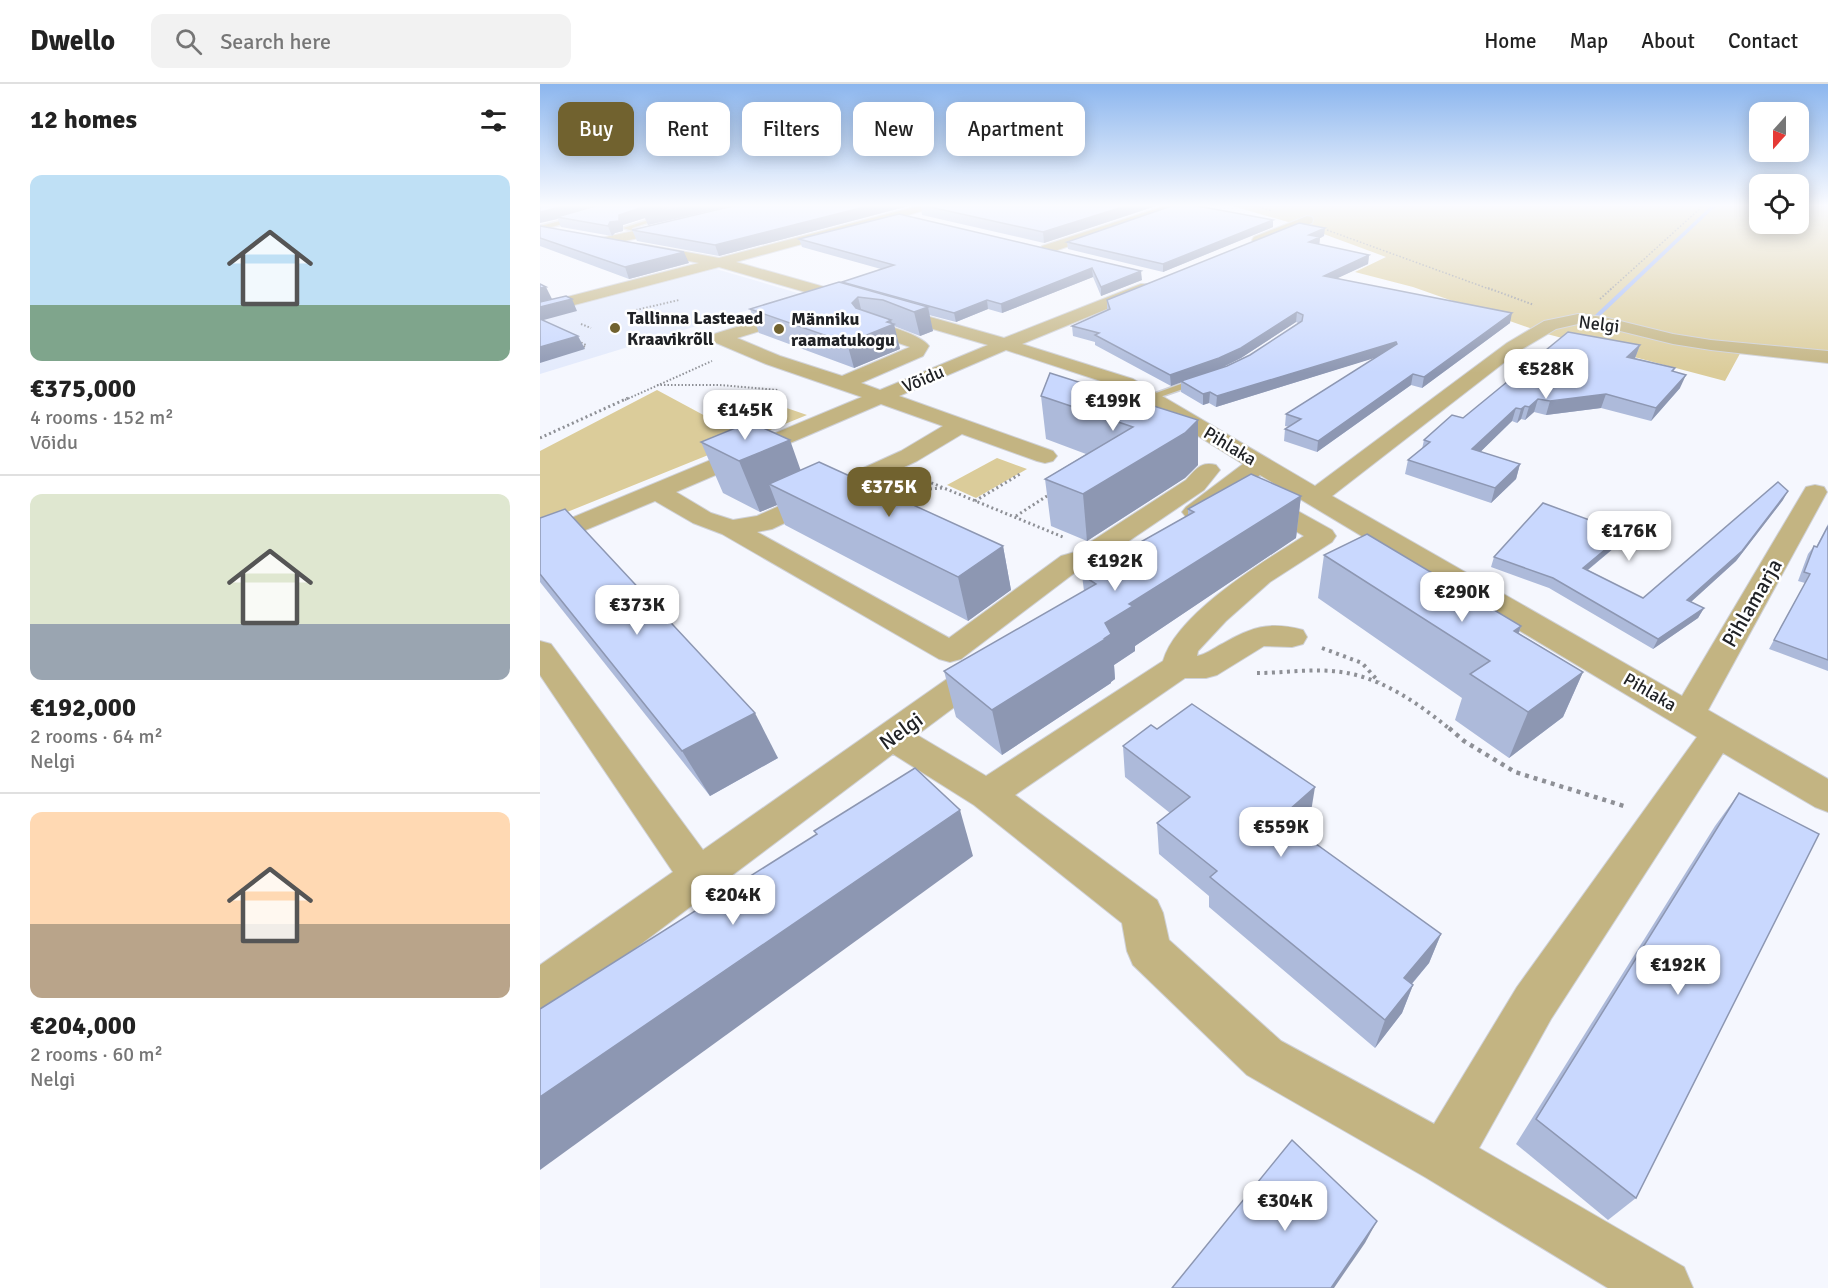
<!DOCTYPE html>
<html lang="en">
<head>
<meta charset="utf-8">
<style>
  :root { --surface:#fff; --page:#f2f2f2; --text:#222; --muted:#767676; --line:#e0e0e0; --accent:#71622f }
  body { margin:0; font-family:Signika,sans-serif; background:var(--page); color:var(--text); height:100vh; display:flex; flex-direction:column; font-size:22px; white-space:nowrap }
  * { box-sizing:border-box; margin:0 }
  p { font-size:20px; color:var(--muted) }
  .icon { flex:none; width:33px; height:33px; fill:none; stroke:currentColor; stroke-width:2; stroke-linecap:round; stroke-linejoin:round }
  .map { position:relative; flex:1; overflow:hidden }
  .panel { display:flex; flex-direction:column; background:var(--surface); width:540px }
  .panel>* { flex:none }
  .guide { position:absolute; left:18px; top:18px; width:570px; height:54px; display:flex; gap:12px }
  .needle { width:39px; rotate:201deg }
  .tools { position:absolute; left:1209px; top:18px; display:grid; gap:12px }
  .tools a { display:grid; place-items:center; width:60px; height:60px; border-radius:12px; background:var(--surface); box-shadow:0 3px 15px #0003; font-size:30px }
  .price { position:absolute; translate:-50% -51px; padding:0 14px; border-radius:12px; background:#fff; color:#222; font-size:20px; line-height:39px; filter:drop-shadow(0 2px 3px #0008) }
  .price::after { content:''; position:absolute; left:50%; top:36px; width:18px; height:14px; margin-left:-9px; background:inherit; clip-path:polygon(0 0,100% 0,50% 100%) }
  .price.on { background:var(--accent); color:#fff }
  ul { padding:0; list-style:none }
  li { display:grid; align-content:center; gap:12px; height:318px; padding:0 30px }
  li+li { border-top:2px solid var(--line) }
  li span { display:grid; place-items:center; height:186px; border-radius:12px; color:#555 }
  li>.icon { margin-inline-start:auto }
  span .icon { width:108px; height:108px; fill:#fffc; stroke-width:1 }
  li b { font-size:26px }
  h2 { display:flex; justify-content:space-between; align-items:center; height:72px; padding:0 30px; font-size:26px }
  .chip { padding:0 21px; border-radius:12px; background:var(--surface); box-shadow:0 3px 15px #0003; font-size:21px; line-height:54px }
  .chip.on { background:var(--accent); color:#fff }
  header { display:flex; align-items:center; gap:36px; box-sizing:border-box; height:84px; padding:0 30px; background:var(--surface); border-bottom:2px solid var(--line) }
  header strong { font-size:28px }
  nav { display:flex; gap:33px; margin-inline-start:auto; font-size:21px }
  .search { width:420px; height:54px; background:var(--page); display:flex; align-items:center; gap:15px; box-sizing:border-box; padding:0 21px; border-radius:12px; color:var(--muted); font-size:22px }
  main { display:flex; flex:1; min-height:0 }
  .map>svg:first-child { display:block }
  .built { fill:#e3eafc }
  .green { fill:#dbcc9a }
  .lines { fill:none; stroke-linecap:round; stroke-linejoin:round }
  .stream { fill:#a2b9f6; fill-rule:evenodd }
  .lane-casing { stroke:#cfd1d7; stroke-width:3 }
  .street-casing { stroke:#cfd1d7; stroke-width:2 }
  .path-far4 { stroke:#8e9096; stroke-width:1.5; stroke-dasharray:1.5 2; stroke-linecap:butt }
  .path-far3 { stroke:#8e9096; stroke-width:2; stroke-dasharray:1.5 2; stroke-linecap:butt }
  .path-far2 { stroke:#8e9096; stroke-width:3; stroke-dasharray:2 3; stroke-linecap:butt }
  .path-far1 { stroke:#8e9096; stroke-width:4; stroke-dasharray:3 4.5; stroke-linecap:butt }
  .path { stroke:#8e9096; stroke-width:4.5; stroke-dasharray:4 5; stroke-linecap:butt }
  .lane { fill:#c3b482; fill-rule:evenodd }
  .street { fill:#c3b482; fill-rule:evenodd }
  .wall { fill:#adbada; fill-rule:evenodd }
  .shaded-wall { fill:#8d97b2 }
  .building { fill:#c9d8fe; stroke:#8d97b2; stroke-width:1.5 }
  .poi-dot { fill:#71622f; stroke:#fff; stroke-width:2 }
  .labels { text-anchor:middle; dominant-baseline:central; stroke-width:5; stroke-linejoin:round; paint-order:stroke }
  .far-poi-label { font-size:18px; font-weight:bold; fill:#202226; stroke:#fff; text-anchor:start }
  .far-street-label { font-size:18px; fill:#202226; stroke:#fff }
  .street-label { font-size:21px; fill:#202226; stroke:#fff }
</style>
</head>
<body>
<header>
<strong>Dwello</strong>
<div class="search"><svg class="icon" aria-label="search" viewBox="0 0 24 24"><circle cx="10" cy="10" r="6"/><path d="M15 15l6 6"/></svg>Search here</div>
<nav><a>Home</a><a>Map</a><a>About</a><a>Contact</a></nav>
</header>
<main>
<section class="panel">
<h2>12 homes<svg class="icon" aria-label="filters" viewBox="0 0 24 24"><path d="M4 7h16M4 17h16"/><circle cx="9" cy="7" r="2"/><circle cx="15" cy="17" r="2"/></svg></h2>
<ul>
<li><span style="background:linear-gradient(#bfe0f5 70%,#7fa58c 0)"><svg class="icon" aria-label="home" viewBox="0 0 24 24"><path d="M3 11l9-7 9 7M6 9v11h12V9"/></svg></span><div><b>€375,000</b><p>4 rooms · 152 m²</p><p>Võidu</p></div></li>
<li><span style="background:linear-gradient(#dfe7d0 70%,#9aa5b1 0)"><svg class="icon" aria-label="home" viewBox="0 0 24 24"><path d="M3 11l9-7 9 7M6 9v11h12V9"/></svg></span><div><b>€192,000</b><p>2 rooms · 64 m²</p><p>Nelgi</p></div></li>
<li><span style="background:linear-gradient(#ffd9b3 60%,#b9a48a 0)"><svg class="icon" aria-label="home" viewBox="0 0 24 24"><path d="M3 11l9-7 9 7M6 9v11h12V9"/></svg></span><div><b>€204,000</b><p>2 rooms · 60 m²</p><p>Nelgi</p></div></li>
</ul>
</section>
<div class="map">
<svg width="1288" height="1204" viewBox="0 0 1288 1204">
  <rect width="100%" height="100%" fill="#f5f7fe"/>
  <!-- built -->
  <path class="built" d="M176,185L261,210L0,290V231Z"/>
  <!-- green -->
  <g class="green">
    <path d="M685,120H1219L1220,140H1258L1259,120H1288V272L1203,264L1185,297L1007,250L873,203L815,188L846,173L762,142Z"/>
    <path d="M117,306L182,341L235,320L267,331L0,439V367Z"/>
    <path d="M457,374L487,385L436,414L407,401Z"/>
  </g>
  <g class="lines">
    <!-- stream -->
    <path class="stream" d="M1173,120H1178L1059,233H1055V231Z"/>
    <defs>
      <g id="lane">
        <path d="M102,120L141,125L158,120H169L141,129Z"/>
        <path d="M38,121L68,126L65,129L0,146V142L60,127L38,123Z"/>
        <path d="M127,130L132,131L92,144L93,147L83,144Z"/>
        <path d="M663,292L668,295L666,297L614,315L605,313Z"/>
      </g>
      <g id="street">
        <path d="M386,120H408L196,178L464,254L601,200H613L615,203L613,206L482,260L593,295L775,402L967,259L1004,237L1038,230L1064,233L1133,250L1171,256L1288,267V279L1171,266L1133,260L1064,243L1038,240L1016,245L979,267L792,412L1142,612L1266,403L1275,401L1284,403L1287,408L1168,626L1288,695V728L1275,723L1183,669L1011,935L939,1064L1144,1183L1153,1204H1068L885,1093L707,991L593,881L587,867L582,839L434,721L353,670L16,924L0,930V881L133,788L0,591V557L11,560L163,766L434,576L445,573L456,576L461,584L456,592L377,651L446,692L623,577C637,529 723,478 764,452L709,420L706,415L709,410L718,408L727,410L792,446L796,452L792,458L730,498L686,537L658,567L657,572C665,571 674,564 682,560C711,543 729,537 763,546L767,553L763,560L752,563L724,562L677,591L666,594H645L475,711L617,816L623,829L629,856L741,957L894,1040L977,903L1157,653L720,391L664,433L655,436L646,433L642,428L646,423L703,380L579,303L466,266L359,312L513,367L517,372L513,377L505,379L497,377L422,350L377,377L232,445L217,448L409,554L521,472L535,468L646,396C656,385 661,377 676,381L680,386L664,406L555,480L541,484L421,575L410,578L399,575L182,450L153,439L115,417L0,465V447L322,313L226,280L174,258L171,254L174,250L254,225H266L268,229L266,233L197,254L240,272L302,292L370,263L324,247L321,243L324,239C337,236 381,251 389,262L383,272L321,299L340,306L448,261L179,183L0,230V220L159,179L97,167L95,164L97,161L102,160L179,174ZM341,320L403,342L361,367L217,432L193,436L171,429L136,408Z"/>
        <path d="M631,120H650L512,168L507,169L500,165L502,162Z"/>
        <path d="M767,132L772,133L773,136L772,139L724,159H714L712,156L714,153Z"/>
        <path d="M126,140L133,144L131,147L66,161L59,157L61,154Z"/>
      </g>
    </defs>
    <!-- lane casing -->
    <use href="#lane" class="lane-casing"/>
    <!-- street casing -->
    <use href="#street" class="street-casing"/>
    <!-- path-far4 -->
    <g class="path-far4">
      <path d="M709,120L732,127"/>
      <path d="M787,146L952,206"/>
      <path d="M1070,206L1165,120"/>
    </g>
    <!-- path-far3 -->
    <g class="path-far3">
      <path d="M948,204L994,221"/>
      <path d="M1060,215L1072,204"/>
      <path d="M96,226L139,216"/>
      <path d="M41,240L51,244"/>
      <path d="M38,257L46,261L41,265"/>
      <path d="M117,301H180L238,306"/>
      <path d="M85,316L172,277"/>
    </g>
    <!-- path-far2 -->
    <g class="path-far2">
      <path d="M0,354L88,314"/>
      <path d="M382,395L523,453"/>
      <path d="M360,407L403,404"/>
      <path d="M435,417L480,390"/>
      <path d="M476,432L510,410"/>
    </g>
    <!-- path-far1 -->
    <g class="path-far1">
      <path d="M782,564L822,579L839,598"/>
      <path d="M717,589C744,589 774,584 801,588C843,594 879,620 911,646"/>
    </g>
    <!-- path -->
    <path class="path" d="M909,644L924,657L975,688L1084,722"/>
    <!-- lane -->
    <use href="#lane" class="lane"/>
    <!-- street -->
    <use href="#street" class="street"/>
  </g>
  <!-- wall -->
  <g class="wall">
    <path d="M0,120H46L48,125L58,122L48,120H122L124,125L135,122L123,120H200L108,141L105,134L83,141V147L75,149L72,152L21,143L18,135Z"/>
    <path d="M201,120H376L179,172L97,157L92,146Z"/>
    <path d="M382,120H622L504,159L382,131L381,121Z"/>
    <path d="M359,130L602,196L561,212L553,193L462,229L448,225L416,238L389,231L393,247L380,252L354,242L360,265L314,284L219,249L210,225L302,199V198L341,185L262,163L259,155Z"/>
    <path d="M0,142L149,179L89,195L0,162Z"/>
    <path d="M733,143L623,188L528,165L527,158Z"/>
    <path d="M784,152L780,154L779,161L829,171L828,180L797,194L970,239L882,304L871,301L777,368L744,357L745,345L749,343L745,342L746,330L836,273L676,323L669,319L663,321L641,308V298L631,302L555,261V258L533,252L532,242L567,227V216ZM756,238L758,239L710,271L687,282L679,285L701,274Z"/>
    <path d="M1100,261L1095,274L1135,284L1133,288L1140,304L1111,337L1061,324L1006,331L994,328L985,336L981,335L977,339L972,337L940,368L980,380L976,395L951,419L865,390L868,376L882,365L884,356L923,334Z"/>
    <path d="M510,289L658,381L645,394L547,457L511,442L505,395L546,370L506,355L501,312Z"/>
    <path d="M161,358L261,386L463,462L471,506L428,537L245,441L237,421L220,428L183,409Z"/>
    <path d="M761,412L756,454L595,562V567L574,581L575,595L571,598V599L462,671L416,633L404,587L544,507L542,491L648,431V425Z"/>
    <path d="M1243,416L1196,477L1151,518L1164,524L1158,534L1113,565L1009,504L951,483L954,473L1081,458L1048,486L1103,514Z"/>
    <path d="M0,434L238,674L170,712L0,498Z"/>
    <path d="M1288,440V587L1229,565L1265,499L1258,497L1268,470L1274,462L1276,463Z"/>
    <path d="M784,471L981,542L979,549L1043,588L1023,633L969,674L915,636L922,614L778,514Z"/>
    <path d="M617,645L770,734L757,746L901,850L889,879L872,900L873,901L862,929L835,964L669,823V812L619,770L617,739L630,729L585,693L583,662Z"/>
    <path d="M1199,709L1096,1114L1068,1136L976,1060L1175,742Z"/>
  </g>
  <!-- shaded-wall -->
  <g class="shaded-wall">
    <path d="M33,120H46L49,127L17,133L18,135L0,139V128Z"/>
    <path d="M112,120H122L124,127L153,120H200L108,141L105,134L83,141V147L75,149L72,152L68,142L70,138L79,131Z"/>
    <path d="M336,120H376L179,172L175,161Z"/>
    <path d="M592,120H622L504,159L503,148Z"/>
    <path d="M733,136V143L623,188V180Z"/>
    <path d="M785,144L784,152L780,154L779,162L768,167L769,151Z"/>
    <path d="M144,168L149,179L89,195L85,183Z"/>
    <path d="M829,171L828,180L783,201L784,192Z"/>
    <path d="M552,184L553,193L462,229L461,220Z"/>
    <path d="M601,187L602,196L561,212V203Z"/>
    <path d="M6,203L12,215L0,218V204Z"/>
    <path d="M318,213L324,237L312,219Z"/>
    <path d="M32,215L37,227L0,237V223Z"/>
    <path d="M447,216L448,225L416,238L414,229Z"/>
    <path d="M388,223L393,247L380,252L374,228Z"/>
    <path d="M757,228L756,238L701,274L679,285L631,302L630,291Z"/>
    <path d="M972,229L970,239L882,304L884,293Z"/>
    <path d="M351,236L352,240H354L360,265L314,284L307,259Z"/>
    <path d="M38,252L45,265L0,279V263Z"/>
    <path d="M856,258L854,268L676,323L677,312Z"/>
    <path d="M1100,261L1095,274L1082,285L1087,273Z"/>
    <path d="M873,290L871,301L777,368L778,357Z"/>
    <path d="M1146,291L1140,304L1111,337L1116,324Z"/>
    <path d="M670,308L669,319L663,321V310Z"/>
    <path d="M1066,310L1061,324L1006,331L1010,317Z"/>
    <path d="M998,315L994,328L985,336L989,323Z"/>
    <path d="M985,322L981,335L977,339L981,325Z"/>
    <path d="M976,324L972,337L928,380L932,365Z"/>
    <path d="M658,336V381L645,394L547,457L543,410Z"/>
    <path d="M250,356L268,407L229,400L237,421L220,428L199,377Z"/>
    <path d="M980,380L976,395L951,419L955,404Z"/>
    <path d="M1248,407L1243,416L1196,477L1142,526L1147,516Z"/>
    <path d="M761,412L756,454L595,562V567L574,581L575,595L571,598V599L462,671L452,626L565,539L589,520Z"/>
    <path d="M1085,449L1081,458L1039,493L1043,484Z"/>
    <path d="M463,462L471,506L428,537L418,493Z"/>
    <path d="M1164,524L1158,534L1113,565L1118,555Z"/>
    <path d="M981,542L965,587L974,547Z"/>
    <path d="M1043,588L1023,633L969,674L988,628Z"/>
    <path d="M215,629L238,674L170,712L142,667Z"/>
    <path d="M775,703L770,734L736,764L740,734Z"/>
    <path d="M420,726L433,772L0,1086V1013Z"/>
    <path d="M901,850L889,879L853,922L864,894Z"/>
    <path d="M873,901L862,929L835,964L845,936Z"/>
    <path d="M837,1137L825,1159L794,1204H791Z"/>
  </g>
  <!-- building -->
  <g class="building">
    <path d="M0,120H33L0,128Z"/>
    <path d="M62,120H112L79,131V137L70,138L68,142L17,133Z"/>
    <path d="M140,120H153L104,131Z"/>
    <path d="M201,120H336L175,161L92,146Z"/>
    <path d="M382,120H592L503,148L381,121Z"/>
    <path d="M637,120H647L733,136L623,180L527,158Z"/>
    <path d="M359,130L601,187L561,203L552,184L461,220L447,216L414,229L302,198L354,181L259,155Z"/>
    <path d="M759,139L785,144L769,151L780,153L769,158L829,171L784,192L972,229L884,293L873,290L778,357L745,345L761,335L746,330L857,260L856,258L677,312L670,308L663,310L641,297L687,282L710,271L762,237L763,231L757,228L701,264L679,274L630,291L555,251L559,249L532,242L570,225L567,216Z"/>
    <path d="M0,142L144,168L85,183L0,154Z"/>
    <path d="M299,198L388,223L374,228L343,216L318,213L312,219L316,224L351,236L347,238L354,240L307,259L210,225Z"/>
    <path d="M0,200L6,203L0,204Z"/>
    <path d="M26,212L32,215L0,223V218Z"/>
    <path d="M0,235L38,252L0,263Z"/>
    <path d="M1028,248L1100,261L1087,273L1135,284L1132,287L1146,291L1116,324L1066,310L1010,317L998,315L989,323L985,322L981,325L976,324L932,365L980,380L955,404L868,376L890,358L884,356L912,331L923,334Z"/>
    <path d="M510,289L658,336L645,349L543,410L505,395L593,343L501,312Z"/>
    <path d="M210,338L250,356L199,377L161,358Z"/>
    <path d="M279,378L463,462L418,493L229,400Z"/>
    <path d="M711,390L761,412L589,520L593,522L565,539L571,550L565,554H567L452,626L404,587L556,500L542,491L654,428L648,425Z"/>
    <path d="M1238,398L1248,407L1202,467L1147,516L1164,524L1118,555L1013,494L954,473L1003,419L1085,449L1043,484L1103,514Z"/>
    <path d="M25,425L215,629L142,667L0,490V434Z"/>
    <path d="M1288,442V576L1234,556L1270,490L1264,488L1274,462L1277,463Z"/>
    <path d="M827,450L981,542L974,547L1043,588L988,628L930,590L950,577L784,471Z"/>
    <path d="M652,620L775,703L740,734L901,850L864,894L873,901L845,936L670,793L677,787L617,739L650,713L583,662L611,641L617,645Z"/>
    <path d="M375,684L420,726L0,1013V925L277,750L274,747Z"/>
    <path d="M1199,709L1279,750L1096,1114L996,1035Z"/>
    <path d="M752,1056L837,1137L791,1204H632Z"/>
  </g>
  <!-- sky -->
  <linearGradient id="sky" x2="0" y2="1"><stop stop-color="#8cb6ee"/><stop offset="0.42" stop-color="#fafbff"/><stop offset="1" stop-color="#fafbff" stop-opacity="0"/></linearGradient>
  <rect width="1288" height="289" fill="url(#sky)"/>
  <!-- markers -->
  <g class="poi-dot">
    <circle cx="75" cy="244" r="6"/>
    <circle cx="239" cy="245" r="6"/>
  </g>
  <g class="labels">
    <!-- far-poi labels -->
    <g class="far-poi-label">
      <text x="87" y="234">Tallinna Lasteaed<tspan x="87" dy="21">Kraavikrõll</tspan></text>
      <text x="251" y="235">Männiku<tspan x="251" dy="21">raamatukogu</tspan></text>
    </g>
    <!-- far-street labels -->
    <g class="far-street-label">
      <text transform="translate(1059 240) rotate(7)">Nelgi</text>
      <text transform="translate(383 295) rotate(-23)">Võidu</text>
      <text transform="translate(690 362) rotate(31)">Pihlaka</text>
      <text transform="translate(1110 608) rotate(30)">Pihlaka</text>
    </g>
    <!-- street labels -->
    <g class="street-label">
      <text transform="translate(1212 519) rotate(-60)">Pihlamarja</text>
      <text transform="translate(361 647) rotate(-36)">Nelgi</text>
    </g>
  </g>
</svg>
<div class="tools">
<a><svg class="needle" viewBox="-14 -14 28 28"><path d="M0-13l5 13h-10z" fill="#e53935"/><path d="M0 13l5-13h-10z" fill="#767676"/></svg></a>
<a><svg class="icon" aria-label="locate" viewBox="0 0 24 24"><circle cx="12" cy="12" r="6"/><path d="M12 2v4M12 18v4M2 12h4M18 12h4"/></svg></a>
</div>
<b class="price" style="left:1006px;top:316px">€528K</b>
<b class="price" style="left:573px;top:348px">€199K</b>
<b class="price" style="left:205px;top:357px">€145K</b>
<b class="price on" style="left:349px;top:434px">€375K</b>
<b class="price" style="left:1089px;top:478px">€176K</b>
<b class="price" style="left:575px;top:508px">€192K</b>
<b class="price" style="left:922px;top:539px">€290K</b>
<b class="price" style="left:97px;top:552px">€373K</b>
<b class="price" style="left:741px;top:774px">€559K</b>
<b class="price" style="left:193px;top:842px">€204K</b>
<b class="price" style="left:1138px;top:912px">€192K</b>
<b class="price" style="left:745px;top:1148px">€304K</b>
<div class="guide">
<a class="chip on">Buy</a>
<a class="chip">Rent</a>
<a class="chip">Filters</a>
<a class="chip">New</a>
<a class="chip">Apartment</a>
</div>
</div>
</main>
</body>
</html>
